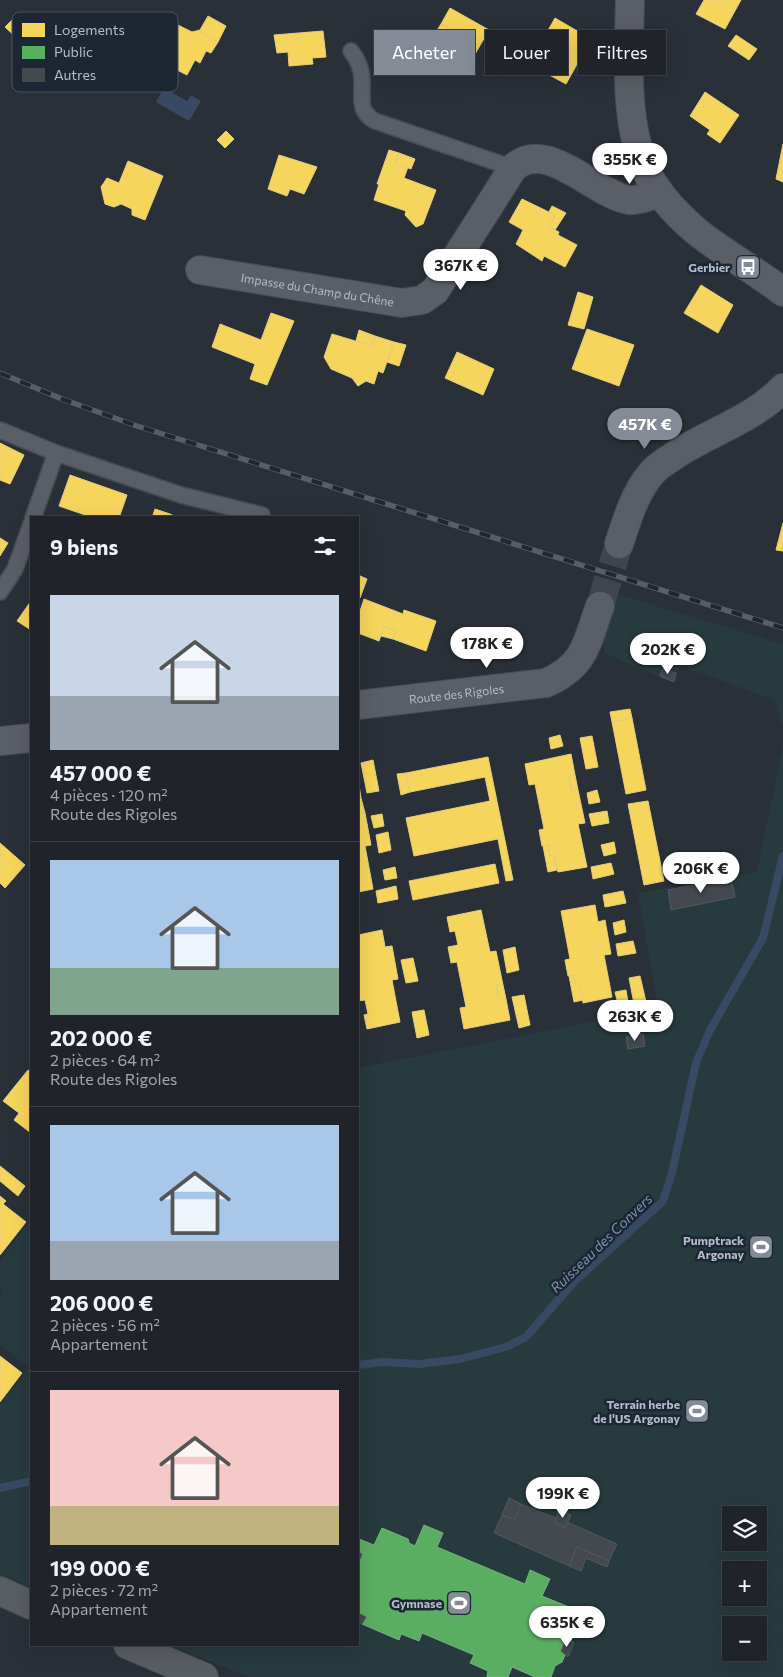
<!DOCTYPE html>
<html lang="fr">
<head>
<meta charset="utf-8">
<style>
  :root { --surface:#20242a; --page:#282c32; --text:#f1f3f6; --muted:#a2a4a8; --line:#3d4147; --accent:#848b96 }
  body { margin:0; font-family:Commissioner,sans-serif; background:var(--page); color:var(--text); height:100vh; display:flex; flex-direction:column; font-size:19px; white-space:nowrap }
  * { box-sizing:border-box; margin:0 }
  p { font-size:16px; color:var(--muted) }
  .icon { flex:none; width:28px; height:28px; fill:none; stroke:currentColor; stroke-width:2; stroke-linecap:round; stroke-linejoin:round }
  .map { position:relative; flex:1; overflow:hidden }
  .sheet { position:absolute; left:30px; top:516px; width:329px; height:1130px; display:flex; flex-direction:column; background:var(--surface); border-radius:0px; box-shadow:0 5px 20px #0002,0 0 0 1px var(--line) }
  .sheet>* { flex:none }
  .banner { position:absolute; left:374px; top:30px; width:334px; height:45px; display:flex; gap:10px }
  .buttons { position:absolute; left:722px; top:1506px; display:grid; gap:10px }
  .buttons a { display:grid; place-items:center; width:45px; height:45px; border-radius:0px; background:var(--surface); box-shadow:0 5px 20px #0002,0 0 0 1px var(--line); font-size:25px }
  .price { position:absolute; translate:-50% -42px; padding:0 11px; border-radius:18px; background:#fff; color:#222; font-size:16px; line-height:32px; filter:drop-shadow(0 1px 2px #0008) }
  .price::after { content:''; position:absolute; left:50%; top:30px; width:15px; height:11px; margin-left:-8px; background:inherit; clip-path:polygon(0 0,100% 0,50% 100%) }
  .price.current { background:var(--accent); color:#fff }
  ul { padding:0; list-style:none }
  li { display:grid; align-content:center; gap:10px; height:265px; padding:0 20px }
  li+li { border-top:1px solid var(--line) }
  li span { display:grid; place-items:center; height:155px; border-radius:0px; color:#555 }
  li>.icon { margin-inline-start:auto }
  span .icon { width:90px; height:90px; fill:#fffc; stroke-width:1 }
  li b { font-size:21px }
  h2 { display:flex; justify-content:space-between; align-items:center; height:60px; padding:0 20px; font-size:21px }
  .tag { padding:0 18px; border-radius:0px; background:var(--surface); box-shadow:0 5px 20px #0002,0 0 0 1px var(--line); font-size:18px; line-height:45px }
  .tag.current { background:var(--accent); color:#fff }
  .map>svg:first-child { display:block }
  .green { fill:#273a3e; fill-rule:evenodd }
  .water { fill:#384963 }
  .homes { fill:#f6d55c; stroke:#e2ce7d }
  .public { fill:#5aae61; stroke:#75b280 }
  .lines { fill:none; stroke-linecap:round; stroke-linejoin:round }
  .stream { stroke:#384963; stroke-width:8 }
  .building { fill:#444950; stroke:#52575f }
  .street-tunnel { stroke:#3f454e; stroke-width:28; stroke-dasharray:28 14; stroke-linecap:butt }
  .lane-casing { stroke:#484c53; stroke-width:18 }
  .street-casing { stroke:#484c53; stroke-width:30 }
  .secondary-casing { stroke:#484c53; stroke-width:30 }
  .lane { stroke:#5a5e66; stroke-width:15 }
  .street { stroke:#5a5e66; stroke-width:28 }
  .secondary { stroke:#595d64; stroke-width:28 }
  .rail-casing { stroke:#595d64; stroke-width:5.5 }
  .rail { stroke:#1d2633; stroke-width:4; stroke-dasharray:11; stroke-linecap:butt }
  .labels { text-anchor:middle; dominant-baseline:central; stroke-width:5; stroke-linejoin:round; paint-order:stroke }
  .poi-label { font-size:12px; font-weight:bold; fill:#b4bcc9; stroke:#1d2633; text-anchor:end }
  .street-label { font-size:12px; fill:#b4bcc9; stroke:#1d2633 }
  .water-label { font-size:14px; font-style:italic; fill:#7c92b1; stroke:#1d2633 }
  .key { fill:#1d2633; stroke:#4a5360; stroke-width:1 }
  .key-label { font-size:14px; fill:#b4bcc9 }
</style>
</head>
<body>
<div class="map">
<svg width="783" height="1677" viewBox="0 0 783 1677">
  <rect width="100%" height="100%" fill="#2a3038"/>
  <!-- green -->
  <g class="green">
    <path d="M616,594L783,644V726L774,700L681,666L674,683L606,654C596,635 610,612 616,594Z"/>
    <path d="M783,746V1677H249L171,1645H358V1068L658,1009L638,893L757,872ZM731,1515H759V1542H731ZM731,1570H759V1598H731ZM731,1625H759V1652H731Z"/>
    <path d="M31,1219V1587L0,1574V1405L28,1368L0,1345V1297L4,1291L0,1288V1261Z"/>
  </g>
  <!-- water -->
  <path class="water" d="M164,88L187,101L191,95L201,101L189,121L156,102Z"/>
  <!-- homes -->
  <g class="homes">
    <path d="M704,0H741L725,29L696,14Z"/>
    <path d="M450,8L489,30L471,61L472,65L460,68L454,46L443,40L449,29L441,24Z"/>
    <path d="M16,16L32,32L22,43L5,27Z"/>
    <path d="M208,16L226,26L218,42L201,33L200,30Z"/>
    <path d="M555,18L591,39L566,84L529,64Z"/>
    <path d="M441,24L449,29L443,40L434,35Z"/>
    <path d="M178,25L192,32L200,30L201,33L218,42L211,53L206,51L200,63L195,60L187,75L175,69L172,75L162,62V55Z"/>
    <path d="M323,31L326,57L312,58L313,64L289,66L288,52L277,53L274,35Z"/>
    <path d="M736,35L757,49L749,60L728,46Z"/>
    <path d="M705,92L739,115L720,143L707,134L710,130L690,116Z"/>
    <path d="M226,131L234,139L225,148L217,140Z"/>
    <path d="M783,144V182L776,179Z"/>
    <path d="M389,150L399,153L395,163L408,167L404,178L436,190L423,224L416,227L405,215L406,211L374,200L379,184H377Z"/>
    <path d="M399,153L415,159L411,169L395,163Z"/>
    <path d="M279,155L317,167L304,194L290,189L287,196L268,189Z"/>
    <path d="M128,161L163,176L145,220L132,215V209L121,204L114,207L105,204L101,187L107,178L119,183Z"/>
    <path d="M522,199L555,215L549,227L559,232L558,235L577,245L565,267L544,256L542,261L516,244L523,230L509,222Z"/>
    <path d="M552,206L566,213L555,230L549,227L555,215L549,212Z"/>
    <path d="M701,285L733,305L718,333L684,313Z"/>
    <path d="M578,292L593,297L584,329L568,325Z"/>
    <path d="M271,313L294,321L267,385L250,379L255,364L212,347L220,324L261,340Z"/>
    <path d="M587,329L634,345L619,386L572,369Z"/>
    <path d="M359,330L375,336L372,346L356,341Z"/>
    <path d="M332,334L372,346L375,336L394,342L383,373L378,371L374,384L366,381L358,386L352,378L331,369L324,357Z"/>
    <path d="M394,342L406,345L399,366L387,362Z"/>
    <path d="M457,352L494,369L483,395L445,378Z"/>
    <path d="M0,443L24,455L10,484L0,480Z"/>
    <path d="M70,475L127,495L119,518H94L59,506Z"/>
    <path d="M155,509L170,514L179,518H152Z"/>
    <path d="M783,523V551L776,550Z"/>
    <path d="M0,538L8,543L0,556Z"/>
    <path d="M358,575L367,579L360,598L358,597Z"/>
    <path d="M364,599L403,614L404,610L436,621L426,651L393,639L396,631L384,627L379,641L358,633V617Z"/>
    <path d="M31,601V630L17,621Z"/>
    <path d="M384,627L396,631L393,639L381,636Z"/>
    <path d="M630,709L632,718L612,722L610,712Z"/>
    <path d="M632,718L646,790L626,794L612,722Z"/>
    <path d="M560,735L563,746L551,749L549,738Z"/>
    <path d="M592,736L598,767L586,769L580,738Z"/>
    <path d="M571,754L575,775L569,776L572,792L578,790L585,823L578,824L587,867L558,872L554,855L550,856L548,845L542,846L539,830L544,829L535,784L529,785L525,764Z"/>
    <path d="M488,757L513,880L506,881L498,839L414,856L406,818L490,801L485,777L410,792L406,773Z"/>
    <path d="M373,760L379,791L367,793L361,763Z"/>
    <path d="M406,773L410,792L401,795L397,774Z"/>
    <path d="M575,775L578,790L572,792L569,776Z"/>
    <path d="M358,779L361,798L358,799Z"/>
    <path d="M597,790L600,802L589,804L587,793Z"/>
    <path d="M361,798L365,813L358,814V799Z"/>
    <path d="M648,801L664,881L644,885L628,804Z"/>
    <path d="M358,811V814L365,813L371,845L365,846L373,889L358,892Z"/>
    <path d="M607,811L609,823L592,826L589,814Z"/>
    <path d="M382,814L384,826L374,828L371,816Z"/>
    <path d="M388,832L391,850L379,853L376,835Z"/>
    <path d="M614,842L616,853L604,856L601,845Z"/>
    <path d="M0,843L25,865L5,888L0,883Z"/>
    <path d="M548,845L550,856L554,855L557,870L548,872L543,846Z"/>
    <path d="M611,863L614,874L593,879L591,867Z"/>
    <path d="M495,864L499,883L413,900L409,881Z"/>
    <path d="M395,867L397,878L385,880L383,870Z"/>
    <path d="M396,886L398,899L378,903L376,891Z"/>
    <path d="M623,891L626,903L605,907L603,895Z"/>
    <path d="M595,905L598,922L605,920L611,954L604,955L612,997L583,1003L580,987H576L573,975L568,976L565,960L570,959L561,911Z"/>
    <path d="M481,910L490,952L496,951L503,985L496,986L499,1000L506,999L510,1020L464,1029L460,1008L466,1007L457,962L451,963L448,947L458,945L455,931L450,932L447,917Z"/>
    <path d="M624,920L626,932L615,935L613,923Z"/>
    <path d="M382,930L385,947L392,946L398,979L392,980L400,1022L367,1029L364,1015L368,1014L365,1000L358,1001V935Z"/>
    <path d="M633,941L636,953L618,956L616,944Z"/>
    <path d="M515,947L519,970L507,973L503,950Z"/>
    <path d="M413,958L418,981L406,983L401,960Z"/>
    <path d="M573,975L576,987H580L583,1000L574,1002L569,976Z"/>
    <path d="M640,976L647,1006L635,1009L629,978Z"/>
    <path d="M503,985L506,999L499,1000L496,986Z"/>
    <path d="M626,990L628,1002L618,1004L615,992Z"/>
    <path d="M524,995L530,1025L519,1028L512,997Z"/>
    <path d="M424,1010L429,1035L417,1038L412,1012Z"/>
    <path d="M28,1070L31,1072V1133L14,1120L19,1113L3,1101Z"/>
    <path d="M0,1166L25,1186L18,1196L0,1181Z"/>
    <path d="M0,1196L6,1201L3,1204L26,1222L0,1255Z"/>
    <path d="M0,1356L22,1373L0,1402Z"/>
  </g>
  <!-- public -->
  <path class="public" d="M424,1525L443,1533L437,1547L525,1584L530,1570L550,1579L542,1596L579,1611L572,1627L573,1634L571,1641L565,1642L561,1651L565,1655L562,1662L555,1666L551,1677H535L512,1667L508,1677H487L488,1671L470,1663L474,1655L422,1633L419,1641L401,1634L399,1640L362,1624L366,1617L358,1613V1564L362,1554L358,1552L359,1539L374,1545L382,1528L408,1539L409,1543L415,1546Z"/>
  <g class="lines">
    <!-- stream -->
    <g class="stream">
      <path d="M358,1365L382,1362L419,1364L460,1359L506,1347L526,1337L574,1282L663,1201L672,1173L696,1063L710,1030L763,938L783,856"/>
      <path d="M0,1488L31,1481"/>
    </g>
  </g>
  <!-- building -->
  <g class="building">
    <path d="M663,669L676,673L674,682L660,676Z"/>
    <path d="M731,878L735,897L671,910L668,890Z"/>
    <path d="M643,1034L645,1046L628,1049L626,1037Z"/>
    <path d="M509,1498L521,1504L515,1520L502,1515Z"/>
    <path d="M521,1504L556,1518L555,1523L565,1528L567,1522L617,1544L609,1561L577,1547L569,1566L494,1533L502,1515L515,1520Z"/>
    <path d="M559,1509L571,1515L565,1528L555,1523Z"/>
    <path d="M577,1547L609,1561L607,1567L586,1558L581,1571L569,1566Z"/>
    <path d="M358,1552L362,1554L358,1564Z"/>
    <path d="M358,1613L366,1617L362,1624L358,1622Z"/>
    <path d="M571,1641L574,1642L568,1657L561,1651L565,1642Z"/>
  </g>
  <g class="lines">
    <!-- street-tunnel -->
    <path class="street-tunnel" d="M600,606L619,544"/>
    <defs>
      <g id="lane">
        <path d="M351,51C358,60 362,68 362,80C363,98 357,111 375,121L513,168"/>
        <path d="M0,430L56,453"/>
        <path d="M33,518L56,453L181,495L262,515"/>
        <path d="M0,592L15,569L31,524"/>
      </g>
      <g id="street">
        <path d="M630,0C629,51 624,118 644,166C655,192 675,213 696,231C723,253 755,270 783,292"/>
        <path id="s1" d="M200,270L402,303L422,300L435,291L513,168C547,137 593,194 629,200C639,201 650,196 659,192"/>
        <path d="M619,544C627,520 634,494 651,474C657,466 667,461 675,455C710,432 754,419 783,388"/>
        <path id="s2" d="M358,705L546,683C586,665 586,644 600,606"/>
        <path d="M0,741L31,738"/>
      </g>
      <g id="secondary">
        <path d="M0,1591L31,1605"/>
        <path d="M128,1645L204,1677"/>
      </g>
    </defs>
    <!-- lane casing -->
    <use href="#lane" class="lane-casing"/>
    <!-- street casing -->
    <use href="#street" class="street-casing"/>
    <!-- secondary casing -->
    <use href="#secondary" class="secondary-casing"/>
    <!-- lane -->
    <use href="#lane" class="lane"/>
    <!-- street -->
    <use href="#street" class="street"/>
    <!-- secondary -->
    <use href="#secondary" class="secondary"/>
    <defs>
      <path id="rail" d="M0,373L62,399L137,426L783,628"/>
    </defs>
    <!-- rail casing -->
    <use href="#rail" class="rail-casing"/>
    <!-- rail -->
    <use href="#rail" class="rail"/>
  </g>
  <!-- icons -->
  <defs>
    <symbol id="bus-square" viewBox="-11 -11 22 22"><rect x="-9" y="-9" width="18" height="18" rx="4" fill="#848b96" stroke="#1d2633"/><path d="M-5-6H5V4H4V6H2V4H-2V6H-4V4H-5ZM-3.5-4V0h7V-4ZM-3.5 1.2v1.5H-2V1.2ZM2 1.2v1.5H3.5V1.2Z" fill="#fff"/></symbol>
    <symbol id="stadium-square" viewBox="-11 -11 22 22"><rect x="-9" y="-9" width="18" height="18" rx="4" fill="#848b96" stroke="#1d2633"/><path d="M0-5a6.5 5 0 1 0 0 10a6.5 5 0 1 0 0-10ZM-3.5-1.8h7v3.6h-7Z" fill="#fff"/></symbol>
  </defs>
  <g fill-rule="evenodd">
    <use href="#bus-square" x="734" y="253" width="28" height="28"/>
    <use href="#stadium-square" x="747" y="1233" width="28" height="28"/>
    <use href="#stadium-square" x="683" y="1397" width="28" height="28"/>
    <use href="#stadium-square" x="445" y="1589" width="28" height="28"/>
  </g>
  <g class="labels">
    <!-- poi labels -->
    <g class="poi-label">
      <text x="730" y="267">Gerbier</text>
      <text x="744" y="1240">Pumptrack<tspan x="744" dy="14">Argonay</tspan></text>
      <text x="680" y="1404">Terrain herbe<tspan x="680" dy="14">de l'US Argonay</tspan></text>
      <text x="442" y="1603">Gymnase</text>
    </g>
    <!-- street labels -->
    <g class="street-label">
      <text stroke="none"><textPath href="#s1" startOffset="119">Impasse du Champ du Chêne</textPath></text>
      <text stroke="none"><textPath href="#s2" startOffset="99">Route des Rigoles</textPath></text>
    </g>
    <!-- water labels -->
    <g class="water-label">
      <text transform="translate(601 1243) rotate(-44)">Ruisseau des Convers</text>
    </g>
  </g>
  <!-- legend -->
  <rect x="12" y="12" width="166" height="80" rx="8" class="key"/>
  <rect x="22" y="23" width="23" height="14" fill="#f6d55c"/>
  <rect x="22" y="46" width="23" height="13" fill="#5aae61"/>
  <rect x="22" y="68" width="23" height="14" fill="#444950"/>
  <g class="key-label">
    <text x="54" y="35">Logements</text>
    <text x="54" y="57">Public</text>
    <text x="54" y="80">Autres</text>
  </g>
</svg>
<div class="buttons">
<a><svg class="icon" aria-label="layers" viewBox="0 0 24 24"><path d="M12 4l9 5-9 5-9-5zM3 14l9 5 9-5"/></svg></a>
<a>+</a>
<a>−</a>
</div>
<b class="price" style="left:630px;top:185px">355K €</b>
<b class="price" style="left:461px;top:291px">367K €</b>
<b class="price current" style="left:645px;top:450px">457K €</b>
<b class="price" style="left:487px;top:669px">178K €</b>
<b class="price" style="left:668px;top:675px">202K €</b>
<b class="price" style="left:701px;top:894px">206K €</b>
<b class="price" style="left:635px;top:1042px">263K €</b>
<b class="price" style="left:563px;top:1519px">199K €</b>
<b class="price" style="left:567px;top:1648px">635K €</b>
<div class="banner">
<a class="tag current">Acheter</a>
<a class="tag">Louer</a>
<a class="tag">Filtres</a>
</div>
<section class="sheet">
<h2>9 biens<svg class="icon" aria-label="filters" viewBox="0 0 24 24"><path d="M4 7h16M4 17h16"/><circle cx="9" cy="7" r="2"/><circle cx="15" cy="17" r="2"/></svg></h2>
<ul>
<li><span style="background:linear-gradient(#c9d6e8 65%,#9aa5b1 0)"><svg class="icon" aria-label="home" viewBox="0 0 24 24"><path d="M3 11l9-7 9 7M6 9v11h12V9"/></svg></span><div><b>457 000 €</b><p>4 pièces · 120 m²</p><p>Route des Rigoles</p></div></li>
<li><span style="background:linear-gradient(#a9c7e8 70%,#7fa58c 0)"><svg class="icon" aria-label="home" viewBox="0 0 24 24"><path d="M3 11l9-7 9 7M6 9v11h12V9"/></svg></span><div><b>202 000 €</b><p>2 pièces · 64 m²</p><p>Route des Rigoles</p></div></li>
<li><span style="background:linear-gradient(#a9c7e8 75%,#9aa5b1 0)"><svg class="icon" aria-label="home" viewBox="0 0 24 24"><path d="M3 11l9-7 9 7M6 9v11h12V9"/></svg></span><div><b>206 000 €</b><p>2 pièces · 56 m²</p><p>Appartement</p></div></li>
<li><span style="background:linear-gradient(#f6c9c9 75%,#c2b280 0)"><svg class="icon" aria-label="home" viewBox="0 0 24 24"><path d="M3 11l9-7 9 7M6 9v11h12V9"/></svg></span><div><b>199 000 €</b><p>2 pièces · 72 m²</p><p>Appartement</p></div></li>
</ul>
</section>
</div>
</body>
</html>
